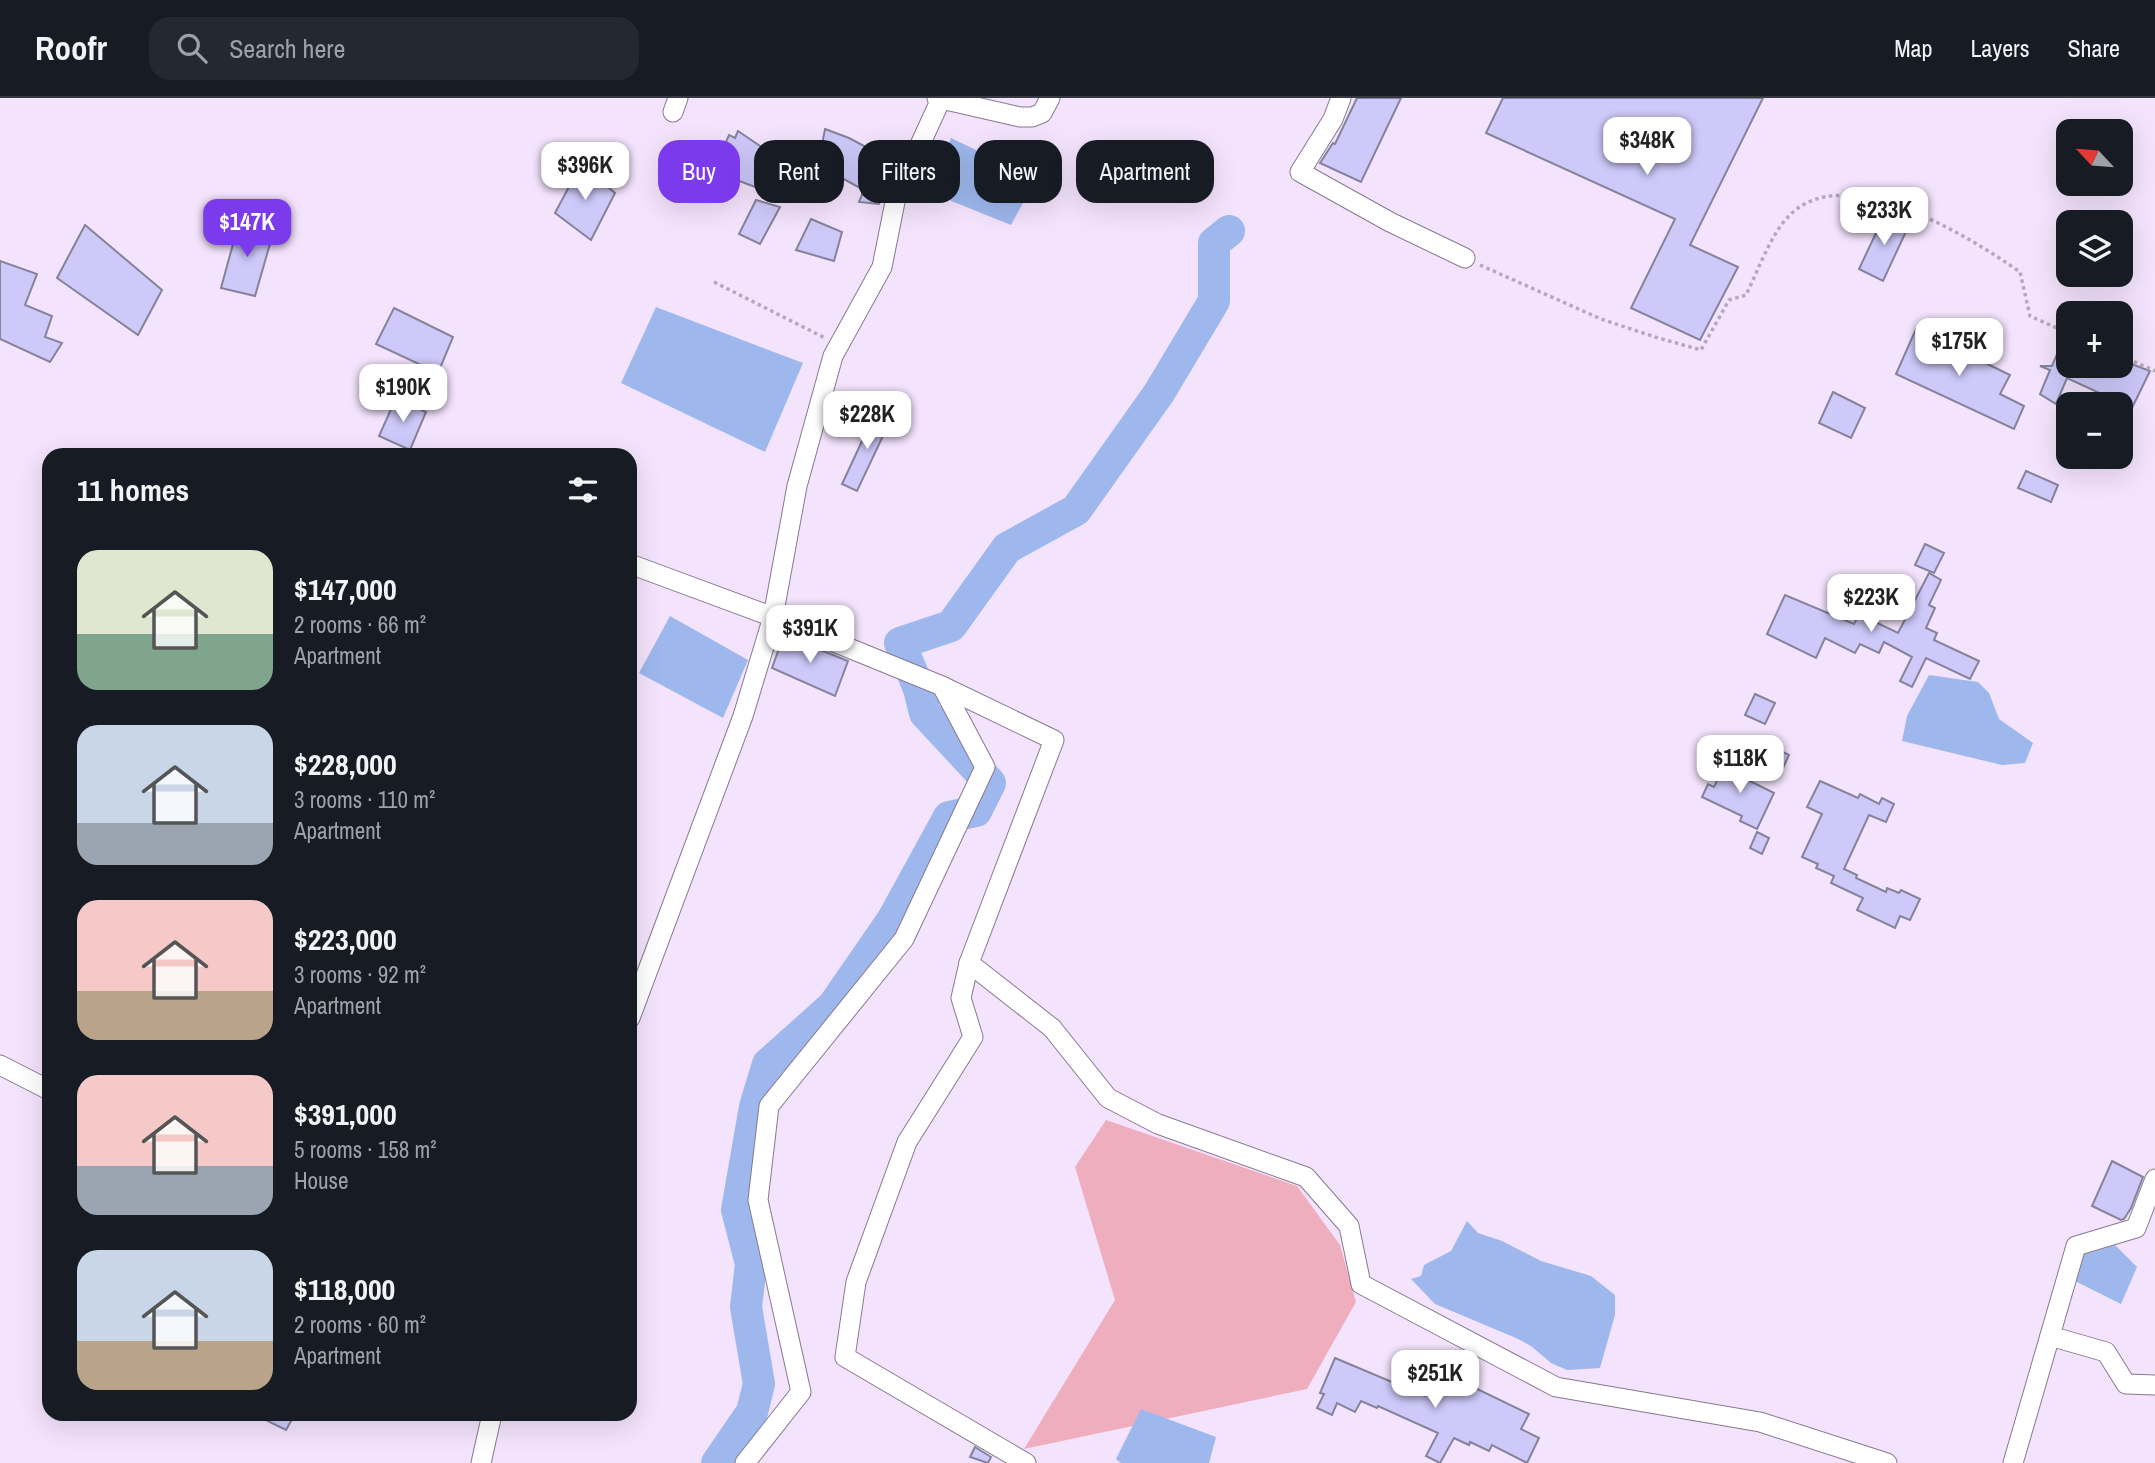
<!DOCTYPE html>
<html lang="en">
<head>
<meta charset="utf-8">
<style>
  :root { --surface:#171b24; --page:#242831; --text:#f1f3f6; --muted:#9ea1a6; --line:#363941; --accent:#7c3aed }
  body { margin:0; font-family:"Archivo Narrow",sans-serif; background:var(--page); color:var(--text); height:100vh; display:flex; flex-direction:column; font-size:26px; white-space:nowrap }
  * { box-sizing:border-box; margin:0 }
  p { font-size:23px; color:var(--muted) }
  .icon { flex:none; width:38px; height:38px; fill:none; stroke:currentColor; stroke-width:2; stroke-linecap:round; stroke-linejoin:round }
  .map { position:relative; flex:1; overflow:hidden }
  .side { position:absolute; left:42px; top:350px; width:595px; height:973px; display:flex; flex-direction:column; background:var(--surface); border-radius:21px; box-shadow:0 7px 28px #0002 }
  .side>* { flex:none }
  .top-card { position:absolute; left:658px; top:42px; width:665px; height:63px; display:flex; gap:14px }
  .needle { width:46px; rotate:296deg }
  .buttons { position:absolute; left:2056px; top:21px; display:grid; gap:14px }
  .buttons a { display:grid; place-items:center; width:77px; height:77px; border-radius:14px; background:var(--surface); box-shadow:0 7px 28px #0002; font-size:35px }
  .price { position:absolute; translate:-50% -60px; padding:0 16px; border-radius:14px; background:#fff; color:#222; font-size:23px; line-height:46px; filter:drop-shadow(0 2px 4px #0008) }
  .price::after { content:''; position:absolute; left:50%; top:42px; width:21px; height:16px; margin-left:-10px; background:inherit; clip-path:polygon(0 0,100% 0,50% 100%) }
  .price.current { background:var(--accent); color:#fff }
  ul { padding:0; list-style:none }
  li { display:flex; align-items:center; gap:21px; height:175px; padding:0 35px }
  li span { display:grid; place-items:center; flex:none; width:196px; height:140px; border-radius:21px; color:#555 }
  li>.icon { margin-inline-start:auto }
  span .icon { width:84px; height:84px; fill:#fffc; stroke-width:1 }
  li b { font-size:30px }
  h2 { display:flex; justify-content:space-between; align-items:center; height:84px; padding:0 35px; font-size:30px }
  .tag { padding:0 24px; border-radius:21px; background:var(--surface); box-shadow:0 7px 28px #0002; font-size:24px; line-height:63px }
  .tag.current { background:var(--accent); color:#fff }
  header { display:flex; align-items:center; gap:42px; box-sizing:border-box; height:98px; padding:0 35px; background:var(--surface); border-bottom:2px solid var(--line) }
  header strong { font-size:33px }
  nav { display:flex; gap:38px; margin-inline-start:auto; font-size:24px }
  .search { width:490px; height:63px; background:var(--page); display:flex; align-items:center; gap:18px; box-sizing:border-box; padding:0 24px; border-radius:21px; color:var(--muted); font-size:26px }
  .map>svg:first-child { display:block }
  .green { fill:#efaebe }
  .water { fill:#9eb8ee }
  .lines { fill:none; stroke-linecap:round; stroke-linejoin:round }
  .river { stroke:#9eb8ee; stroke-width:32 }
  .building { fill:#cec9f9; stroke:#85839b; stroke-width:2 }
  .minor-casing { stroke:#87798f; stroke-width:21 }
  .path { stroke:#b5a8bc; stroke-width:3.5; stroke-dasharray:3.5 3.5; stroke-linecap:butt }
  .minor { stroke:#fff; stroke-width:19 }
</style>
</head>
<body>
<header>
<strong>Roofr</strong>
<div class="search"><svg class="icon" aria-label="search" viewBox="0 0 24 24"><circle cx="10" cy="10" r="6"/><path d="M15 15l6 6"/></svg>Search here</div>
<nav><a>Map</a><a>Layers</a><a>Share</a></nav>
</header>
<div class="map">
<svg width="2155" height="1365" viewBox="0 0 2155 1365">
  <rect width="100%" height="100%" fill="#f3e3fc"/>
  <!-- green -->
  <path class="green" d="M1106,1022L1297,1088L1340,1147L1356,1204L1307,1291L1024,1351L1115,1202L1075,1069Z"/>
  <!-- water -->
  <g class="water">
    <path d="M951,40L1036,81L1011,127L929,94Z"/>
    <path d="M656,209L803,265L765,354L621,285Z"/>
    <path d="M670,518L748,562L723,620L639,575Z"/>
    <path d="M1929,577L1978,584L1989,595L1999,621L2033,645L2025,665L2002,667L1902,643L1907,618Z"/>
    <path d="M1467,1123L1478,1135L1502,1143L1541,1163L1591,1178L1615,1197V1217L1600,1270L1567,1272L1551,1265L1531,1248L1516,1240L1435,1206L1411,1181L1421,1178L1424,1167L1451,1153Z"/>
    <path d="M2115,1147L2137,1169L2121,1206L2075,1183L2082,1157Z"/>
    <path d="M1141,1311L1216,1339L1209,1365H1121L1116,1361Z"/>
  </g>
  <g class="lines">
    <!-- river -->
    <path class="river" d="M717,1365L752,1314L759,1286L746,1209L751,1166L737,1112L755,1009L768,966L833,908L893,821L949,719L976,713L990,685L925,615L919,591L900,545L951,528L1007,450L1076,412L1159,295L1214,203V145L1229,133"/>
  </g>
  <!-- building -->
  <g class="building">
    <path d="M1357,0H1401L1361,84L1320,65L1333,45L1335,46Z"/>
    <path d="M1503,0H1763L1690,147L1738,169L1700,242L1631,210L1675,121L1486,35Z"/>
    <path d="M825,31L849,40L879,56L880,53L898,66L879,106L859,104L864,92L838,78L839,75L818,67Z"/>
    <path d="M738,33L763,50L760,57L797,68L795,76L763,72L755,89L713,73L729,37L735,40Z"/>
    <path d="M581,66L615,95L591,142L555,115Z"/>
    <path d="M756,102L780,109L760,146L739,136Z"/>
    <path d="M1885,116L1909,127L1883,183L1859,171Z"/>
    <path d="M811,121L842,134L834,163L796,152Z"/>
    <path d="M239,124L274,132L255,198L221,190Z"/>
    <path d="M85,127L162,192L138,237L57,180Z"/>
    <path d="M0,163L37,176L25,207L52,218L45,239L62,245L50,264L0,241Z"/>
    <path d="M394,210L453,239L438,275L376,246Z"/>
    <path d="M2068,230V268H2121V262L2150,273L2132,310L2067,280L2056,306L2040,296L2050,272L2040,268H2052Z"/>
    <path d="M1916,231L2010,277L2000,296L2024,308L2014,331L1896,276Z"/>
    <path d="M1833,294L1865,310L1851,340L1819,325Z"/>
    <path d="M396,300L426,314L410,352L379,338Z"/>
    <path d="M876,313L891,321L857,393L842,386Z"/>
    <path d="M2026,373L2058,387L2051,404L2018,390Z"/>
    <path d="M1925,446L1944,455L1934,475L1915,467Z"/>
    <path d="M1929,475L1941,482L1929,507L1935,510L1926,530L1937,535L1934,542L1979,563L1970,581L1926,560L1912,589L1900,583L1912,559L1884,544L1879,555L1860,546L1855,555L1825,540L1816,560L1767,536L1785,497L1854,526L1859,516L1898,535Z"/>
    <path d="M784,537L848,563L835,598L772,570Z"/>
    <path d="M1755,596L1775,605L1765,626L1745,617Z"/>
    <path d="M1771,648L1789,657L1783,670L1765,661Z"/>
    <path d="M1726,664L1753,676L1750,683L1774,695L1757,731L1740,723L1742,718L1702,699L1708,686L1714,689Z"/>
    <path d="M1820,683L1858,700L1860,696L1879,706L1882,700L1894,706L1886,724L1869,717L1844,771L1857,777L1856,780L1886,794L1887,790L1899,795L1901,792L1920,801L1910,822L1900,818L1895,830L1857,812L1863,800L1831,785L1834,778L1816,770L1818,766L1802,759L1822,716L1807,709Z"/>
    <path d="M1757,734L1769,740L1762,756L1750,750Z"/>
    <path d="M2112,1063L2143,1079L2131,1110L2124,1121L2121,1122L2092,1108Z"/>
    <path d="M1335,1260L1425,1298L1436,1274L1464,1287L1465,1285L1529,1316L1521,1331L1539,1340L1527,1365L1492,1347L1489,1353L1470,1344L1469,1347L1454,1340L1440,1365L1426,1358L1438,1335L1378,1308L1377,1310L1361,1303L1355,1314L1337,1305L1332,1317L1317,1310L1324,1296L1320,1295Z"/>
    <path d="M253,1316H295L286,1332Z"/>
    <path d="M975,1349L991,1359L988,1365L970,1359Z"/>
  </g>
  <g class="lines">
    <defs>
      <g id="minor">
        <path d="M937,0L1020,19H1032L1042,15L1050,0"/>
        <path d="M1341,0L1333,21L1300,74L1390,124L1465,160"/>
        <path d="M941,1L896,99L882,169L833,258L797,388L773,519L942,588L1054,642L969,865L1052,930L1108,1000L1158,1026L1306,1079L1349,1128L1361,1186L1556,1289L1760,1324L1887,1365"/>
        <path d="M673,14L678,0"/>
        <path d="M630,466L773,519L743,618L630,920"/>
        <path d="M969,865L961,900L973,939L907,1044L856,1184L845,1259L1026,1365"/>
        <path d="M0,967L49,992"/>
        <path d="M2050,1238L2106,1254L2126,1286L2155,1287"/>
        <path d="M481,1365L492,1316"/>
        <path d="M745,1365L801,1294L758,1102L769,1008L904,841L985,669L942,588"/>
        <path d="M2013,1365L2076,1148L2136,1130L2155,1081"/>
      </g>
    </defs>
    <!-- minor casing -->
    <use href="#minor" class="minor-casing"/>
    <!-- path -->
    <g class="path">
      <path d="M1480,167L1601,221L1655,239L1701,252L1729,202L1746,197C1758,173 1771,135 1790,117C1845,61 1970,139 2020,174L2030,218L2068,235"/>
      <path d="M714,184L825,240"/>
      <path d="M2121,258L2155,273"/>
    </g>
    <!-- minor -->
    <use href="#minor" class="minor"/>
  </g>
</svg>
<div class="buttons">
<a><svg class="needle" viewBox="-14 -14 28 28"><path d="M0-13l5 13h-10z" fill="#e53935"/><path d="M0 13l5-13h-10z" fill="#9ea1a6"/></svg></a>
<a><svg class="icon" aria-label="layers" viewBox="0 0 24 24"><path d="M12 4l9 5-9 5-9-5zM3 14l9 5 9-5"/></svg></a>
<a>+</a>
<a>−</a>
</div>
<b class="price" style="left:1647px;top:79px">$348K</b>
<b class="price" style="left:585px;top:104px">$396K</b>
<b class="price" style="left:1884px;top:149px">$233K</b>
<b class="price current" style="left:247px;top:161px">$147K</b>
<b class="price" style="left:1959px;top:280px">$175K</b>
<b class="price" style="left:403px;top:326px">$190K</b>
<b class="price" style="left:867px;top:353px">$228K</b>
<b class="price" style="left:1871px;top:536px">$223K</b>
<b class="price" style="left:810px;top:567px">$391K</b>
<b class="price" style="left:1740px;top:697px">$118K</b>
<b class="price" style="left:1435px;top:1312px">$251K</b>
<div class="top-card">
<a class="tag current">Buy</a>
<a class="tag">Rent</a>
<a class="tag">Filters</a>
<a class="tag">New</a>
<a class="tag">Apartment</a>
</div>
<section class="side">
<h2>11 homes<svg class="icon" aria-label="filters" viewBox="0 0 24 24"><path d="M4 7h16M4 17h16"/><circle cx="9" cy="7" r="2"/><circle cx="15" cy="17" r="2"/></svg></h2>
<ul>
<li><span style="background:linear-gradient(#dfe7d0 60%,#7fa58c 0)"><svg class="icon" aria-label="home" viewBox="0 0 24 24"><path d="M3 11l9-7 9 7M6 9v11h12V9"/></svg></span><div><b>$147,000</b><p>2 rooms · 66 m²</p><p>Apartment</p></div></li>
<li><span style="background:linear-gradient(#c9d6e8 70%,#9aa5b1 0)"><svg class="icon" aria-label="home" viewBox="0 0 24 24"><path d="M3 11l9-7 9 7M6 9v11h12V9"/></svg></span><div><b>$228,000</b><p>3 rooms · 110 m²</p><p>Apartment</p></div></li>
<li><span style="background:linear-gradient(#f6c9c9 65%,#b9a48a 0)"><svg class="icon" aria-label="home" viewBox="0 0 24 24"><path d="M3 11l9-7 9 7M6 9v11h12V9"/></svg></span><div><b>$223,000</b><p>3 rooms · 92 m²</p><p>Apartment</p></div></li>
<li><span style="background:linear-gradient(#f6c9c9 65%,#9aa5b1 0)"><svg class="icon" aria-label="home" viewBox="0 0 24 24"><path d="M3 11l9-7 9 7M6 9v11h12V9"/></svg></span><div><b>$391,000</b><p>5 rooms · 158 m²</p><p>House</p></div></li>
<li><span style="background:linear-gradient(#c9d6e8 65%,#b9a48a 0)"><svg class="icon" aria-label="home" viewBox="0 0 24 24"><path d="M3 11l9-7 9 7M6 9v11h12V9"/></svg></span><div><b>$118,000</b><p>2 rooms · 60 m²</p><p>Apartment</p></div></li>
</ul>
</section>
</div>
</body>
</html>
